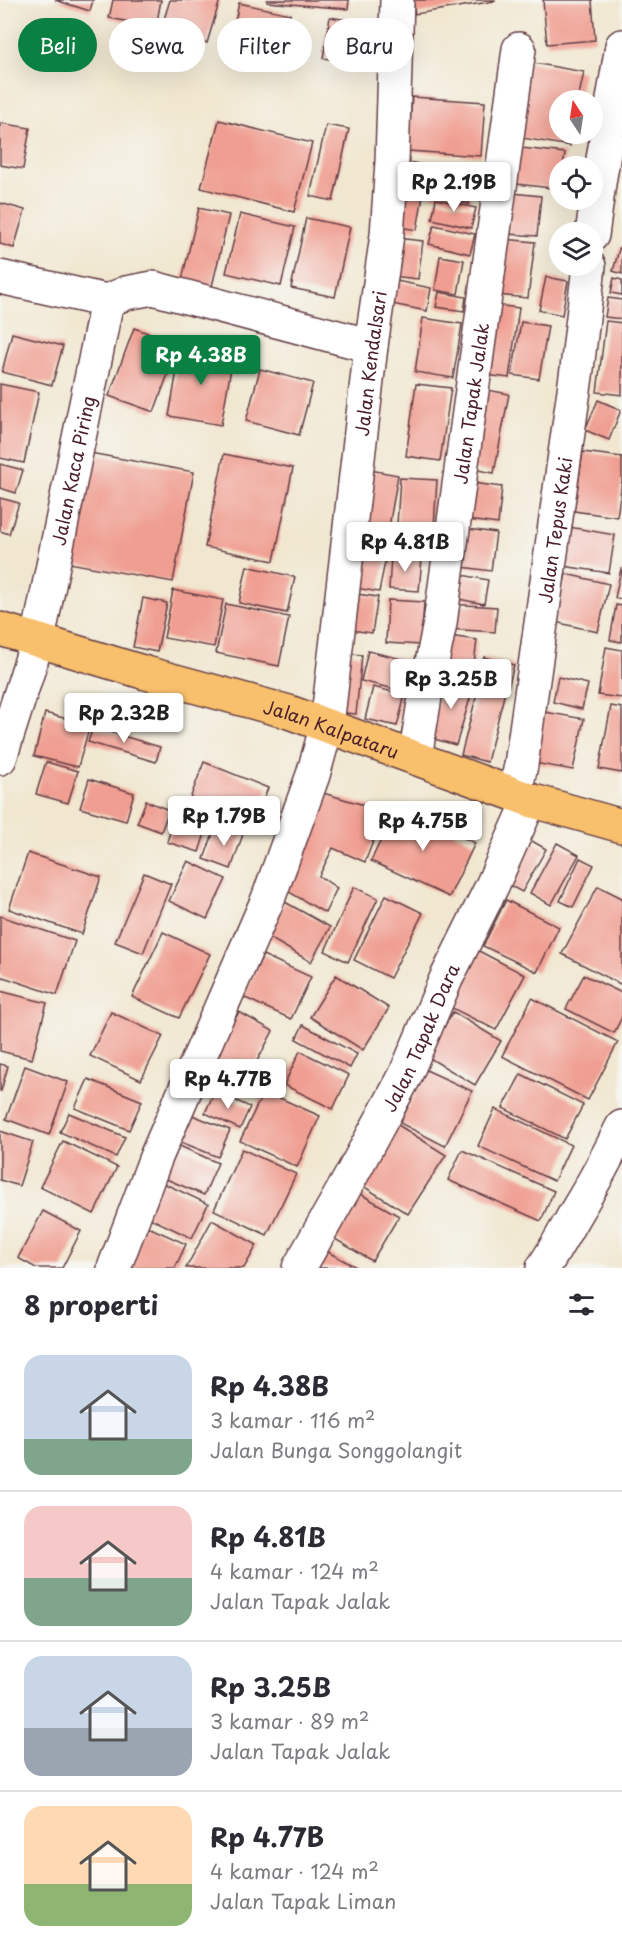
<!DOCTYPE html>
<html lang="id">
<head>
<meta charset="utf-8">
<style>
  :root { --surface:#fff; --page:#f2f2f3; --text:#2b2b33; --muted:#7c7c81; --line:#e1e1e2; --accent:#0b8043 }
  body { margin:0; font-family:"Playpen Sans",sans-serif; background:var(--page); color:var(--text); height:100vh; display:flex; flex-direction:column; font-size:22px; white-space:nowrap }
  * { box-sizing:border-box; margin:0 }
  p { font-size:20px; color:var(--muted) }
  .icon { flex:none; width:33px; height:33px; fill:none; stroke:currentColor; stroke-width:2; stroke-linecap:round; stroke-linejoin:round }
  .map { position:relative; height:1268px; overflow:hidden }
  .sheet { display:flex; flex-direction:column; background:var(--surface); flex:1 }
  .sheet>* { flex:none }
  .top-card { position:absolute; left:18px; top:18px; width:586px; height:54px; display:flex; gap:12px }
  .needle { width:39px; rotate:348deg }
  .fabs { position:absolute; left:549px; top:90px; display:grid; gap:12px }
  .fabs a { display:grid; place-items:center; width:54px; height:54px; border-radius:50%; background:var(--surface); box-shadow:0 6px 24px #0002; font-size:30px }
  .price { position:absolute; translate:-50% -51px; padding:0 14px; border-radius:6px; background:#fff; color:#222; font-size:20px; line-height:39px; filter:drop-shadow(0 2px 3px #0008) }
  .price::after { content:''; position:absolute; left:50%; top:36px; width:18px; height:14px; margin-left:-9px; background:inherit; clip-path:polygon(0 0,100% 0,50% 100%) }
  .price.selected { background:var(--accent); color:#fff }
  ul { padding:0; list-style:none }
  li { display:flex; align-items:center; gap:18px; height:150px; padding:0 24px }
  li+li { border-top:2px solid var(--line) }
  li span { display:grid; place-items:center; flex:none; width:168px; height:120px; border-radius:18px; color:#555 }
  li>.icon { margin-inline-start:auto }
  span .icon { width:72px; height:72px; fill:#fffc; stroke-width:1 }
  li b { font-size:26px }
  h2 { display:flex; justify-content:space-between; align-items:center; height:72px; padding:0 24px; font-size:26px }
  .pill { padding:0 21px; border-radius:27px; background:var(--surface); box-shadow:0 6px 24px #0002; font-size:21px; line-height:54px }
  .pill.selected { background:var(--accent); color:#fff }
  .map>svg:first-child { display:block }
  .building { fill:#f09e91 }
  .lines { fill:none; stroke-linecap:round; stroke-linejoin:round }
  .minor-casing { stroke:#633d44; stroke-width:36 }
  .major-casing { stroke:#633d44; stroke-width:36 }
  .minor { stroke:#fff; stroke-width:33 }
  .major { stroke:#f8bf6c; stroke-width:33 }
  .labels { text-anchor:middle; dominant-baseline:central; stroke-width:4.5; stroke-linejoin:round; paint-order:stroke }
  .street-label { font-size:18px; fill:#4a1f2b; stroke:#f6f6f2 }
</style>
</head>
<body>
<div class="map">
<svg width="622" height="1268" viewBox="0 0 622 1268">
  <rect width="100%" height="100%" fill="#f6f6f2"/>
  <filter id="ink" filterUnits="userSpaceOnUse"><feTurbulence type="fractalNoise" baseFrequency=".0167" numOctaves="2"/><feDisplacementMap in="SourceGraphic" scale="12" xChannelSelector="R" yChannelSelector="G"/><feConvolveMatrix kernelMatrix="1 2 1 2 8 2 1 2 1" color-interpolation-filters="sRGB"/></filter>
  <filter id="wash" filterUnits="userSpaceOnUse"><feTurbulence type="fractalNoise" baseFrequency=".008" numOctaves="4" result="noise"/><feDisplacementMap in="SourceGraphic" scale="24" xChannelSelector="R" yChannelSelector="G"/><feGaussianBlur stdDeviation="1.35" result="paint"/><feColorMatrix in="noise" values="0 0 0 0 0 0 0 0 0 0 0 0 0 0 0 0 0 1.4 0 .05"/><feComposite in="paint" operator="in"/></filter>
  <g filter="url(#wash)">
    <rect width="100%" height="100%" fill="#f1e7d0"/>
    <g id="blocks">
      <!-- building -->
      <g class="building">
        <path d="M55,0H93L90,11Z"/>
        <path d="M113,0H161L156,27L109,18Z"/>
        <path d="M170,0H220L207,43L161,29Z"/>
        <path d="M267,0H349L348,9L267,2Z"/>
        <path d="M413,0H495V1L415,14Z"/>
        <path d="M543,0H592L595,40L547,44Z"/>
        <path d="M239,3L290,14L279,65L228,54Z"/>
        <path d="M330,17L371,24L364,65L323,58Z"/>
        <path d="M528,62L584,72L578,100H560V134H573L570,146L516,137Z"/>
        <path d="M412,97L485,102L481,156L408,151Z"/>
        <path d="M219,120L312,143L294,212L201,188Z"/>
        <path d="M0,123L30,128L23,169L0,165Z"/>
        <path d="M326,125L349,129L333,201L310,196Z"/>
        <path d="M513,147L565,153L563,166H560V189L508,183Z"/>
        <path d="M404,161L428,166L417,230L393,226Z"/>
        <path d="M438,164L477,173L469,204L431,195Z"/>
        <path d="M512,193L541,196L537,236L508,234Z"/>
        <path d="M436,199L476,208L471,228L432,219Z"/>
        <path d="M0,203L25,210L14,248L0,244Z"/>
        <path d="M199,208L229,215L209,299L179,292Z"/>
        <path d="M240,214L295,227L281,286L226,273Z"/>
        <path d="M306,218L350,227L335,297L291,288Z"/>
        <path d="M434,225L475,234L470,254L429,244Z"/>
        <path d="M387,237L423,241L418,279L383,275Z"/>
        <path d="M503,239L535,242L528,298L497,295Z"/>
        <path d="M620,246H622V274L613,271Z"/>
        <path d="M440,256L464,260L458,294L435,290Z"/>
        <path d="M546,277L568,281L562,315L539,310Z"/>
        <path d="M614,278L622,280V295L611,293Z"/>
        <path d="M387,279L431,288L427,311L382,302Z"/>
        <path d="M439,292L466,297L464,311L436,307Z"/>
        <path d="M608,298L622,300V319L605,317Z"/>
        <path d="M488,304L519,308L509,378L478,374Z"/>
        <path d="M423,318L462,324L453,378L415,372Z"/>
        <path d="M606,321L622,323V395L597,392Z"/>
        <path d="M521,322L548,326L539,379L512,375Z"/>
        <path d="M134,328L179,344L154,412L109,396Z"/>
        <path d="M12,333L63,346L52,385L2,372Z"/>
        <path d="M181,348L233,357L221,425L169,416Z"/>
        <path d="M260,369L313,383L299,435L246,421Z"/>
        <path d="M0,384L39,392L24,463L0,458Z"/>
        <path d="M416,384L451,388L440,461L406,456Z"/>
        <path d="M477,388L509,394L494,473L462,467Z"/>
        <path d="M598,400L621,410L609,440L585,430Z"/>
        <path d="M583,452L622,457V480L617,517L574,511Z"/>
        <path d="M90,453L194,472L173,582L69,563Z"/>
        <path d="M224,454L293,468L274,561L205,547Z"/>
        <path d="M0,464L23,470L16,493L0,488Z"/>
        <path d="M370,470L398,475L389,527L362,523Z"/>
        <path d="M400,478L437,480L433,542L396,540Z"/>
        <path d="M465,482L502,487L498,524L460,519Z"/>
        <path d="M0,498L19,503L9,534L0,531Z"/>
        <path d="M569,527L615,535L609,573L563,566Z"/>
        <path d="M461,528L496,533L491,571L455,566Z"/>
        <path d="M356,552L386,557L379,592L350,587Z"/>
        <path d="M391,556L422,558L419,591L389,589Z"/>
        <path d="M247,566L295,577L287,613L239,603Z"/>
        <path d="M621,569H622V599L615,598Z"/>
        <path d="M452,573L488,580L484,604L448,597Z"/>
        <path d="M566,574L609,584L598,632L555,622Z"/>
        <path d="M173,590L223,600L214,647L164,638Z"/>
        <path d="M349,593L378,597L372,633L344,629Z"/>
        <path d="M143,598L167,603L157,652L133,647Z"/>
        <path d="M388,600L424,602L421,645L386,643Z"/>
        <path d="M226,604L289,617L279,666L216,653Z"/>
        <path d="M449,604L497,607L495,632L448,629Z"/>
        <path d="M616,605L622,606V642L610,640Z"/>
        <path d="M441,635L477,640L473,672L436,666Z"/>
        <path d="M606,647L622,650V698L598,695Z"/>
        <path d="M368,651L410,661L403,691L361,681Z"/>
        <path d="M340,653L362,655L356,714L335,712Z"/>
        <path d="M484,657L514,665L508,688L478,680Z"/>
        <path d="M446,674L475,682L456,745L427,737Z"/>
        <path d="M558,677L588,684L582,709L553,702Z"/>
        <path d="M479,686L505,692L487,762L461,755Z"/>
        <path d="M373,687L405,695L397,726L365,719Z"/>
        <path d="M611,706L622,708V773L599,769Z"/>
        <path d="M545,712L584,719L573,770L534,763Z"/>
        <path d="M45,713L90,725L78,767L34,756Z"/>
        <path d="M93,727L160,747L156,762L88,742Z"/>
        <path d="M46,762L78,771L68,803L36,794Z"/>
        <path d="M204,762L268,788L252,829L188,804Z"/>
        <path d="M89,779L134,793L126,821L80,808Z"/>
        <path d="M323,793L385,811L365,862L333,848L319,876L337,888L325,913L284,889Z"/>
        <path d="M146,801L169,810L161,832L137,823Z"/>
        <path d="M397,806L475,843L449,897L371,861Z"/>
        <path d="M177,808L210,818L199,852L167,842Z"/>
        <path d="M216,825L243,834L231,869L204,859Z"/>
        <path d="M525,837L546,849L522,892L501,881Z"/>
        <path d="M557,843L579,855L551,905L530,893Z"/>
        <path d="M28,853L101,877L82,934L9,909Z"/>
        <path d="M580,858L594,865L573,907L560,901Z"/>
        <path d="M188,861L226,879L207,919L169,901Z"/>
        <path d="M144,873L171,884L143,953L115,942Z"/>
        <path d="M598,886L622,898V985L562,954Z"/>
        <path d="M354,887L378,898L348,962L325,951Z"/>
        <path d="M386,895L423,913L390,978L354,960Z"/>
        <path d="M506,900L559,927L537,972L483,946Z"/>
        <path d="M285,902L330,927L311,962L266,936Z"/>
        <path d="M0,916L75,941L57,995L0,976Z"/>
        <path d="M163,932L210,954L179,1018L132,997Z"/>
        <path d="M475,949L525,975L496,1030L446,1005Z"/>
        <path d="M263,955L311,977L291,1019L243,997Z"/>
        <path d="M336,975L389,1008L363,1050L310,1017Z"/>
        <path d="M584,975L622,993V1017L614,1033L566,1009Z"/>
        <path d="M0,991L47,1003L32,1059L0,1051Z"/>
        <path d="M532,998L618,1042L588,1100L502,1056Z"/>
        <path d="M111,1012L163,1036L141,1080L90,1056Z"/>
        <path d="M239,1012L273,1031L239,1095L204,1076Z"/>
        <path d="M453,1012L501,1041L475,1085L426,1056Z"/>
        <path d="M303,1025L357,1054L350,1068L296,1039Z"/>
        <path d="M300,1051L349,1075L333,1109L284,1085Z"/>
        <path d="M0,1064L8,1066L1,1091H0Z"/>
        <path d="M25,1066L68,1082L49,1135L6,1119Z"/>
        <path d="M426,1070L472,1091L445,1146L400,1123Z"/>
        <path d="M521,1074L583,1105L565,1139L503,1108Z"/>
        <path d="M88,1079L142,1101L129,1130L75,1108Z"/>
        <path d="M215,1091L250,1107L240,1129L205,1113Z"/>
        <path d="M264,1091L320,1116L297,1167L240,1141Z"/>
        <path d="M495,1109L571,1145L554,1181L478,1146Z"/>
        <path d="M69,1113L125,1137L116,1157L60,1132Z"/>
        <path d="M187,1113L230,1130L218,1157L176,1140Z"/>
        <path d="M395,1123L446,1155L408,1214L358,1183Z"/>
        <path d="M0,1131L33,1142L19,1186L0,1180Z"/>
        <path d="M63,1141L117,1167L94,1214L40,1187Z"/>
        <path d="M173,1143L218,1163L204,1195L159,1176Z"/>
        <path d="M242,1149L296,1174L267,1235L214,1210Z"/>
        <path d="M462,1150L554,1191L541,1221L448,1180Z"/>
        <path d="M161,1182L208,1204L192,1238L145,1216Z"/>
        <path d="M357,1192L399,1216L372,1261L330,1236Z"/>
        <path d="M43,1211L81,1231L62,1268H36L18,1258Z"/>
        <path d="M212,1220L257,1245L244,1268H186Z"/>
        <path d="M144,1225L186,1244L175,1268H125Z"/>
        <path d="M324,1250L358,1268H314Z"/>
      </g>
    </g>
  </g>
  <g filter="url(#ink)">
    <use href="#blocks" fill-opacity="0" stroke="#633d44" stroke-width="1.5"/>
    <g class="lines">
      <defs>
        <g id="minor">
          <path d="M592,235L599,183L622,46"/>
          <path d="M0,277L107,301L126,293L153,288L371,346"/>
          <path id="s1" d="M415,757L425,697L440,623L519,49"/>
          <path id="s2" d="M0,758L38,639L107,301"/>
          <path id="s3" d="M515,793L521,765L577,369L589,266"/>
          <path id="s4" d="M114,1268L156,1157L268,899L313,775L327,725L371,346L387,235L392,162L397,0"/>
          <path id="s5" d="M299,1268L350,1178L405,1076L446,979L492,886L530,800"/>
          <path d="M543,1268C555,1250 565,1231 576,1212C593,1184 608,1156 622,1127"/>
        </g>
        <g id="major">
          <path id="s6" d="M0,629L146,673L289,712L530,800L622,826"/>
        </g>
      </defs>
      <!-- minor casing -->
      <use href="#minor" class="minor-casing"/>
      <!-- major casing -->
      <use href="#major" class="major-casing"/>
      <!-- minor -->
      <use href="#minor" class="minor"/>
      <!-- major -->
      <use href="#major" class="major"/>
    </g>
  </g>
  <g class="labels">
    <!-- street labels -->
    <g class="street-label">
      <text stroke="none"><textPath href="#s4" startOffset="948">Jalan Kendalsari</textPath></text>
      <text stroke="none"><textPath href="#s1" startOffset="358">Jalan Tapak Jalak</textPath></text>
      <text stroke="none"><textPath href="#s2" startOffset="297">Jalan Kaca Piring</textPath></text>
      <text stroke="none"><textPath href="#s3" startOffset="266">Jalan Tepus Kaki</textPath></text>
      <text stroke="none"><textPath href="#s6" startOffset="346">Jalan Kalpataru</textPath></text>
      <text stroke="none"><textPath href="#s5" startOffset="261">Jalan Tapak Dara</textPath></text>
    </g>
  </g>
</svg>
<div class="fabs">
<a><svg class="needle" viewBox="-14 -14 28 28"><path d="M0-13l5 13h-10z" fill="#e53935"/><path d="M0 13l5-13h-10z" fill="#7c7c81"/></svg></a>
<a><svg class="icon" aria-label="locate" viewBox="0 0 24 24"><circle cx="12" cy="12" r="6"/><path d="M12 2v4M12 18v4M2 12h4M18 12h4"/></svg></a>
<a><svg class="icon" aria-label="layers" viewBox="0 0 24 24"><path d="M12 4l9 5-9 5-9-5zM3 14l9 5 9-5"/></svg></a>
</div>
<b class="price" style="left:454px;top:213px">Rp 2.19B</b>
<b class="price selected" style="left:201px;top:386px">Rp 4.38B</b>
<b class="price" style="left:405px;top:573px">Rp 4.81B</b>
<b class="price" style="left:451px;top:710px">Rp 3.25B</b>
<b class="price" style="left:124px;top:744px">Rp 2.32B</b>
<b class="price" style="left:224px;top:847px">Rp 1.79B</b>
<b class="price" style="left:423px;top:852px">Rp 4.75B</b>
<b class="price" style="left:228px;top:1110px">Rp 4.77B</b>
<div class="top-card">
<a class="pill selected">Beli</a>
<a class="pill">Sewa</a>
<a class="pill">Filter</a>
<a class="pill">Baru</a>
</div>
</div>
<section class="sheet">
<h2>8 properti<svg class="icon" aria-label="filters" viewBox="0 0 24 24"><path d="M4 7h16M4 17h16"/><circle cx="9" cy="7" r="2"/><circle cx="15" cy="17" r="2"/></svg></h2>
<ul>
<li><span style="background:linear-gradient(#c9d6e8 70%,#7fa58c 0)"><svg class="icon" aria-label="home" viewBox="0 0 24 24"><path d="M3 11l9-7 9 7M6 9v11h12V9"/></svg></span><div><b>Rp 4.38B</b><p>3 kamar · 116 m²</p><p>Jalan Bunga Songgolangit</p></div></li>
<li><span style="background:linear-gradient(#f6c9c9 60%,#7fa58c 0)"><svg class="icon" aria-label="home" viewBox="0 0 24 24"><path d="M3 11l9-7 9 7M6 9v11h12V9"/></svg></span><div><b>Rp 4.81B</b><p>4 kamar · 124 m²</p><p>Jalan Tapak Jalak</p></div></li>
<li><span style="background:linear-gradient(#c9d6e8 60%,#9aa5b1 0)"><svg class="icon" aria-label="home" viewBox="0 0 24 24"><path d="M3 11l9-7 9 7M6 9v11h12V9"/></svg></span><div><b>Rp 3.25B</b><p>3 kamar · 89 m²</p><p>Jalan Tapak Jalak</p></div></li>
<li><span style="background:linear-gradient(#ffd9b3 65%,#8fb573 0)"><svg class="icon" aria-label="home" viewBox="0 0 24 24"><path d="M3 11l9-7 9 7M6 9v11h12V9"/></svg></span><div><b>Rp 4.77B</b><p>4 kamar · 124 m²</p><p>Jalan Tapak Liman</p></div></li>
</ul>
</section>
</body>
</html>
